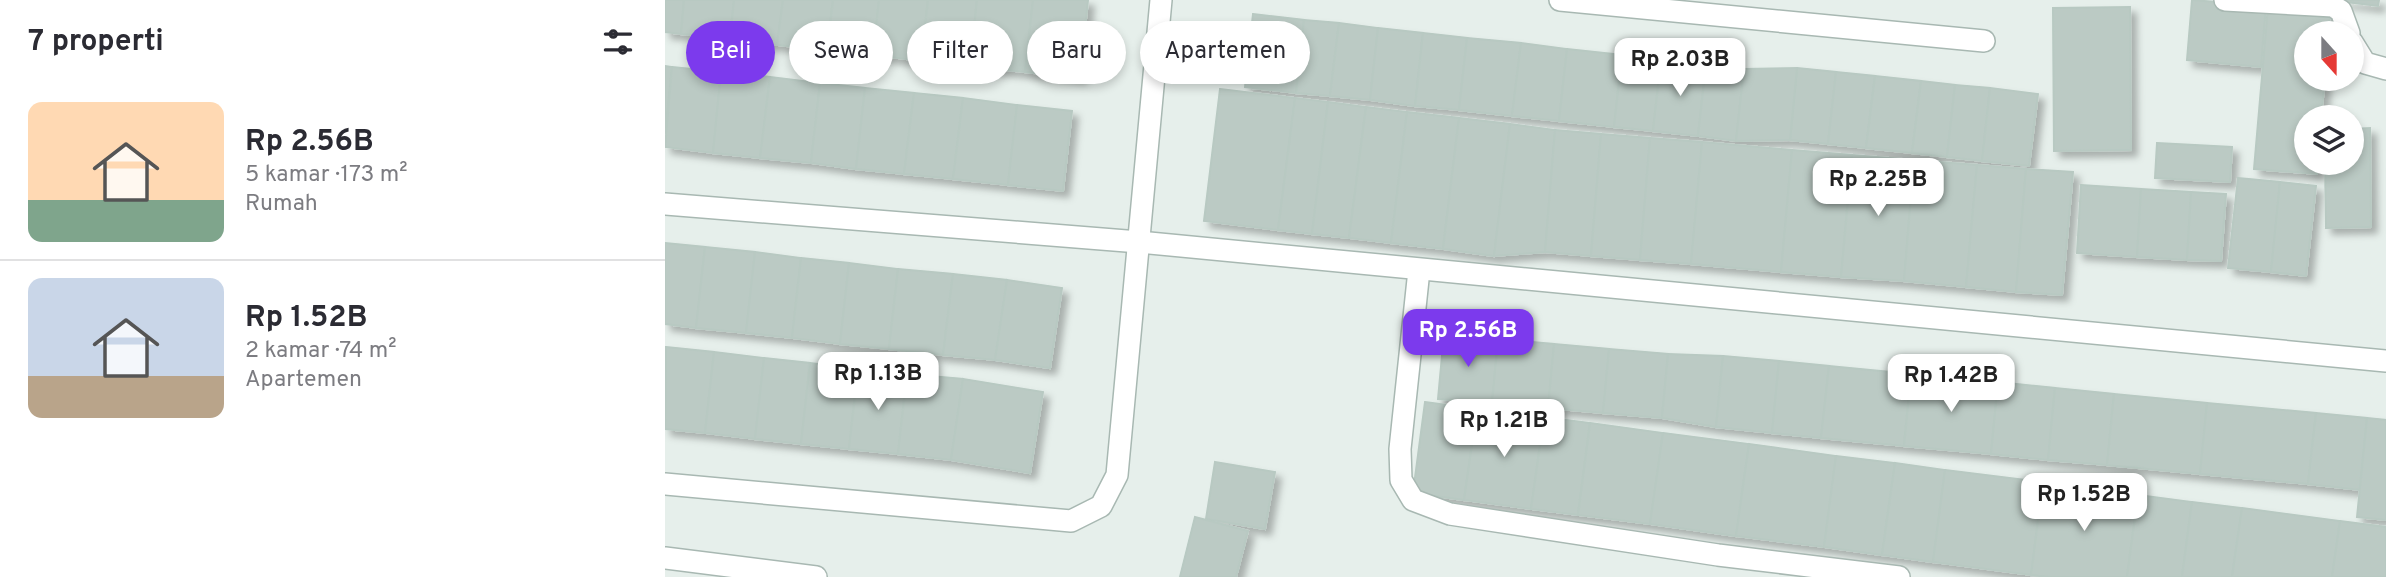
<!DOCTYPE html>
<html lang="id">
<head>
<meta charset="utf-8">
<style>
  :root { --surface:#fff; --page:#f7f7f7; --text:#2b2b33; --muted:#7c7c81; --line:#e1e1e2; --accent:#7c3aed }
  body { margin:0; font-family:Overpass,sans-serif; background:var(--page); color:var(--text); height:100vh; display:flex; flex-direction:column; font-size:26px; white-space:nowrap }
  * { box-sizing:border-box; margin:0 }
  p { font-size:23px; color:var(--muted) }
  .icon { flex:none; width:38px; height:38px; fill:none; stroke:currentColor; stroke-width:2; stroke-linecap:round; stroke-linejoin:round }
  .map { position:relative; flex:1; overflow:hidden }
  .side { display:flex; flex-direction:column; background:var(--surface); width:665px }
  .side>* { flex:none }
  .banner { position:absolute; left:21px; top:21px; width:665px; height:63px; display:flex; gap:14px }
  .needle { width:46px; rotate:159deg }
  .fabs { position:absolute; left:1629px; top:21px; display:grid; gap:14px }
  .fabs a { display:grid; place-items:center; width:70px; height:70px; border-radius:50%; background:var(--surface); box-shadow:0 4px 10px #0003; font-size:35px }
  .price { position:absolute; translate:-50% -60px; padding:0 16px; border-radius:14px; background:#fff; color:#222; font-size:23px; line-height:46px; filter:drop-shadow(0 2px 4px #0008) }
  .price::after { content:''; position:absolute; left:50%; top:42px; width:21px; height:16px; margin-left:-10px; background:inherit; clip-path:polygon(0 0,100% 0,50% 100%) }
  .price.on { background:var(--accent); color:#fff }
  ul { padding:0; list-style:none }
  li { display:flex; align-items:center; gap:21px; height:175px; padding:0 28px }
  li+li { border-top:2px solid var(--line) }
  li span { display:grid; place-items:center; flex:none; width:196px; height:140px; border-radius:14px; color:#555 }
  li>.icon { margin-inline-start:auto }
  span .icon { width:84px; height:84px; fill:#fffc; stroke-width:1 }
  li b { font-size:30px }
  h2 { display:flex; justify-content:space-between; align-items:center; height:84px; padding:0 28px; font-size:30px }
  .tag { padding:0 24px; border-radius:32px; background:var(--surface); box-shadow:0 4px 10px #0003; font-size:24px; line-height:63px }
  .tag.on { background:var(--accent); color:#fff }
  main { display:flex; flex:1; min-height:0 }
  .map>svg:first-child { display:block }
  .building { fill:#bbcac4; stroke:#b8c9c2; stroke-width:2; filter:url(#shadow) }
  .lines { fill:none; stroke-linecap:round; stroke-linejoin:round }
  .street-casing { stroke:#a8b8b2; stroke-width:24 }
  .street { stroke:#fff; stroke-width:21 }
</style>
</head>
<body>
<main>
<section class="side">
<h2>7 properti<svg class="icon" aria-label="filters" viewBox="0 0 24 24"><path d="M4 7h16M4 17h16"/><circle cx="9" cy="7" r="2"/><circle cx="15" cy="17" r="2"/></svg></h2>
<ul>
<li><span style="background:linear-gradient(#ffd9b3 70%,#7fa58c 0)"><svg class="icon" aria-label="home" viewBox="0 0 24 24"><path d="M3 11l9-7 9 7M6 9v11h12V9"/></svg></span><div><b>Rp 2.56B</b><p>5 kamar · 173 m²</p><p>Rumah</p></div></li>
<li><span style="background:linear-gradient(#c9d6e8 70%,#b9a48a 0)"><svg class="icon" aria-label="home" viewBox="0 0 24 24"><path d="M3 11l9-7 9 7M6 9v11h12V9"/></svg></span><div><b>Rp 1.52B</b><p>2 kamar · 74 m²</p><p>Apartemen</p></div></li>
</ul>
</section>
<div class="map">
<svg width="1721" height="577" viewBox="0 0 1721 577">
  <defs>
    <filter id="shadow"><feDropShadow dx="6" dy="6" stdDeviation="3.5" flood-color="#0004"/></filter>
  </defs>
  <rect width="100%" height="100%" fill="#e6efeb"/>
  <!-- building -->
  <g class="building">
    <path d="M0,0H19L16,34L0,32Z"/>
    <path d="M19,0H69L65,39L16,34Z"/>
    <path d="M69,0H118L112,45L65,39Z"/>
    <path d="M118,0H168L162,51L112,45Z"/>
    <path d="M168,0H214L208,55L162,51Z"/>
    <path d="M214,0H263L256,61L208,55Z"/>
    <path d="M263,0H312L305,66L256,61Z"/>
    <path d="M312,0H368L360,72L305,66Z"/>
    <path d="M368,0H423L415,78L360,72Z"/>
    <path d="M1527,0L1601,6L1596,67L1522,60Z"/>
    <path d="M1664,0H1714L1713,6Z"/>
    <path d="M1465,7L1466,150L1389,151L1388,8Z"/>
    <path d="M1603,7L1665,12L1664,33H1642V79H1660L1656,117H1642V163H1653L1652,174L1589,169Z"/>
    <path d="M588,14L639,20L631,93L580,87Z"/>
    <path d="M639,20L674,23L665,96L631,93Z"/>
    <path d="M674,23L713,28L705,100L665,96Z"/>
    <path d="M713,28L758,33L750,106L705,100Z"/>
    <path d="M758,33L802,38L794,110L750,106Z"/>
    <path d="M802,38L856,43L847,116L794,110Z"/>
    <path d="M856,43L902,49L894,121L847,116Z"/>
    <path d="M902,49L957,55L949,127L894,121Z"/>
    <path d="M957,55L996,60L988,131L949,127Z"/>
    <path d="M996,60L1041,64L1033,136L988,131Z"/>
    <path d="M1041,64L1079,69L1071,141L1033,136Z"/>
    <path d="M0,66L7,67L0,134Z"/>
    <path d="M7,67L56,72L48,153L0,147Z"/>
    <path d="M1132,68L1171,72L1163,144L1125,140Z"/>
    <path d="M1132,68L1125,140L1071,141L1079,69Z"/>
    <path d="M56,72L105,77L95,158L48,153Z"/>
    <path d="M1171,72L1210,76L1201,148L1163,144Z"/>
    <path d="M1210,76L1256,81L1247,153L1201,148Z"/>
    <path d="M105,77L155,83L146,163L95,158Z"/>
    <path d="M1256,81L1290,85L1282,157L1247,153Z"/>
    <path d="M155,83L200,88L191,169L146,163Z"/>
    <path d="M1290,85L1325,88L1317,161L1282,157Z"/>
    <path d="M200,88L249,93L239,174L191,169Z"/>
    <path d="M1325,88L1373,94L1364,166L1317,161Z"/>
    <path d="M555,89L630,98L613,230L539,221Z"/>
    <path d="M249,93L298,98L288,179L239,174Z"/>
    <path d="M298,98L352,105L343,185L288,179Z"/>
    <path d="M630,98L663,102L647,234L613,230Z"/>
    <path d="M663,102L701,107L684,238L647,234Z"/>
    <path d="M352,105L407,111L398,191L343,185Z"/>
    <path d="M701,107L742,112L726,243L684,238Z"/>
    <path d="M742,112L794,118L778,249L726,243Z"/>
    <path d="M794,118L845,124L829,256L778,249Z"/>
    <path d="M845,124L890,130L880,252L829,256Z"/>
    <path d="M1705,128L1706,227L1661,228L1660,163H1687V129Z"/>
    <path d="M890,130L936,134L926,256L880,252Z"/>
    <path d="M936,134L985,138L975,260L926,256Z"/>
    <path d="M985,138L1037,142L1026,264L975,260Z"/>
    <path d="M1037,142L1127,150L1116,272L1026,264Z"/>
    <path d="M1492,143L1567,147L1565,182L1490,178Z"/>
    <path d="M1127,150L1187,155L1176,277L1116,272Z"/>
    <path d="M1187,155L1249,160L1239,281L1176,277Z"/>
    <path d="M1249,160L1312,165L1301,287L1239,281Z"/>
    <path d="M1312,165L1361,169L1351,292L1301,287Z"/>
    <path d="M1361,169L1408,172L1397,295L1351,292Z"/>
    <path d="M1573,178L1615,182L1606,272L1563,268Z"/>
    <path d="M1615,182L1651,186L1641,276L1606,272Z"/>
    <path d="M1416,185L1476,189L1472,257L1412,253Z"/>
    <path d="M1476,189L1526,192L1522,260L1472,257Z"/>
    <path d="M1526,192L1561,194L1556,261L1522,260Z"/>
    <path d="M0,243L40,247L31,328L0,324Z"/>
    <path d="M40,247L90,252L81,333L31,328Z"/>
    <path d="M90,252L136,258L127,338L81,333Z"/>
    <path d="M136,258L184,263L175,344L127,338Z"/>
    <path d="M184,263L233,269L224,349L175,344Z"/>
    <path d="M233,269L288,274L278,355L224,349Z"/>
    <path d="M288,274L342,280L330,360L278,355Z"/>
    <path d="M342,280L397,288L385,368L330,360Z"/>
    <path d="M779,334L833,339L827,403L773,399Z"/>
    <path d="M833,339L889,344L883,408L827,403Z"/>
    <path d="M889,344L944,349L938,413L883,408Z"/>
    <path d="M1,347L49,352L40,433L0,429Z"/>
    <path d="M944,349L1003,354L997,418L938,413Z"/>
    <path d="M49,352L99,358L90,439L40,433Z"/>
    <path d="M1003,354L1058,356L1051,427L997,418Z"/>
    <path d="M1058,356L1114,361L1107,433L1051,427Z"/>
    <path d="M99,358L145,363L136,444L90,439Z"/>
    <path d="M1114,361L1164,366L1156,438L1107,433Z"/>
    <path d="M145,363L193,369L184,449L136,444Z"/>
    <path d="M1164,366L1246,374L1239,446L1156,438Z"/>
    <path d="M193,369L242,374L233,454L184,449Z"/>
    <path d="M242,374L298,379L286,460L233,454Z"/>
    <path d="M1246,374L1333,382L1326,454L1239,446Z"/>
    <path d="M298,379L378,392L365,473L286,460Z"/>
    <path d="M1333,382L1390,388L1383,460L1326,454Z"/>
    <path d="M1390,388L1449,394L1442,465L1383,460Z"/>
    <path d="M1449,394L1542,403L1535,474L1442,465Z"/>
    <path d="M760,402L812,409L799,500L748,493Z"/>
    <path d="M1542,403L1651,413L1643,484L1535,474Z"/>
    <path d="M812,409L879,417L866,509L799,500Z"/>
    <path d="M1651,413L1702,418L1695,490L1643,484Z"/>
    <path d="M879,417L925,423L913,515L866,509Z"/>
    <path d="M1702,418L1721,420V520L1692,517Z"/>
    <path d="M925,423L998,433L985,524L913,515Z"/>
    <path d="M998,433L1084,444L1071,536L985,524Z"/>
    <path d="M1084,444L1171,456L1159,547L1071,536Z"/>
    <path d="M1171,456L1230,463L1217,555L1159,547Z"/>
    <path d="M550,462L610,472L600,529L541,519Z"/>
    <path d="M1230,463L1280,470L1268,562L1217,555Z"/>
    <path d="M1280,470L1378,482L1366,575L1268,562Z"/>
    <path d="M1378,482L1473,495L1462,577H1385L1366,575Z"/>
    <path d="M1473,495L1527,502L1517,577H1462Z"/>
    <path d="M1527,502L1577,508L1567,577H1517Z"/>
    <path d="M1577,508L1675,521L1667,577H1567Z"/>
    <path d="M530,517L583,531L571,577H515Z"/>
    <path d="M1675,521L1721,527V577H1667Z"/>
  </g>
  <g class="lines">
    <defs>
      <g id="street">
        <path d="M895,0L1319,41"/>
        <path d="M1560,0L1668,6L1676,11L1684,33"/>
        <path d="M1687,42L1700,63L1721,69"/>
        <path d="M0,204L474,242L1721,361"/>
        <path d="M754,270L735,449L736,480L748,500L785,514L1053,555L1234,577"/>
        <path d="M0,484L406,521L436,506L452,475L496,0"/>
        <path d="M0,558L151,577"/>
      </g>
    </defs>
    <!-- street casing -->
    <use href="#street" class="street-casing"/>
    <!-- street -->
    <use href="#street" class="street"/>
  </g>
</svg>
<div class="fabs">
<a><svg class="needle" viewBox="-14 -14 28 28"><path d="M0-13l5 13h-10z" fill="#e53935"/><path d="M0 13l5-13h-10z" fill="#7c7c81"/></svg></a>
<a><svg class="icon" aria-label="layers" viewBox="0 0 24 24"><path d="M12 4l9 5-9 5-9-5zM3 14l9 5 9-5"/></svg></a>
</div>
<b class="price" style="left:1015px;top:98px">Rp 2.03B</b>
<b class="price" style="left:1213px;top:218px">Rp 2.25B</b>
<b class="price on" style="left:803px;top:369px">Rp 2.56B</b>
<b class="price" style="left:213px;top:412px">Rp 1.13B</b>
<b class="price" style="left:1286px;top:414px">Rp 1.42B</b>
<b class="price" style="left:839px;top:459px">Rp 1.21B</b>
<b class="price" style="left:1419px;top:533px">Rp 1.52B</b>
<div class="banner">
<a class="tag on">Beli</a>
<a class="tag">Sewa</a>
<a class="tag">Filter</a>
<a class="tag">Baru</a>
<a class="tag">Apartemen</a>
</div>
</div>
</main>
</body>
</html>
